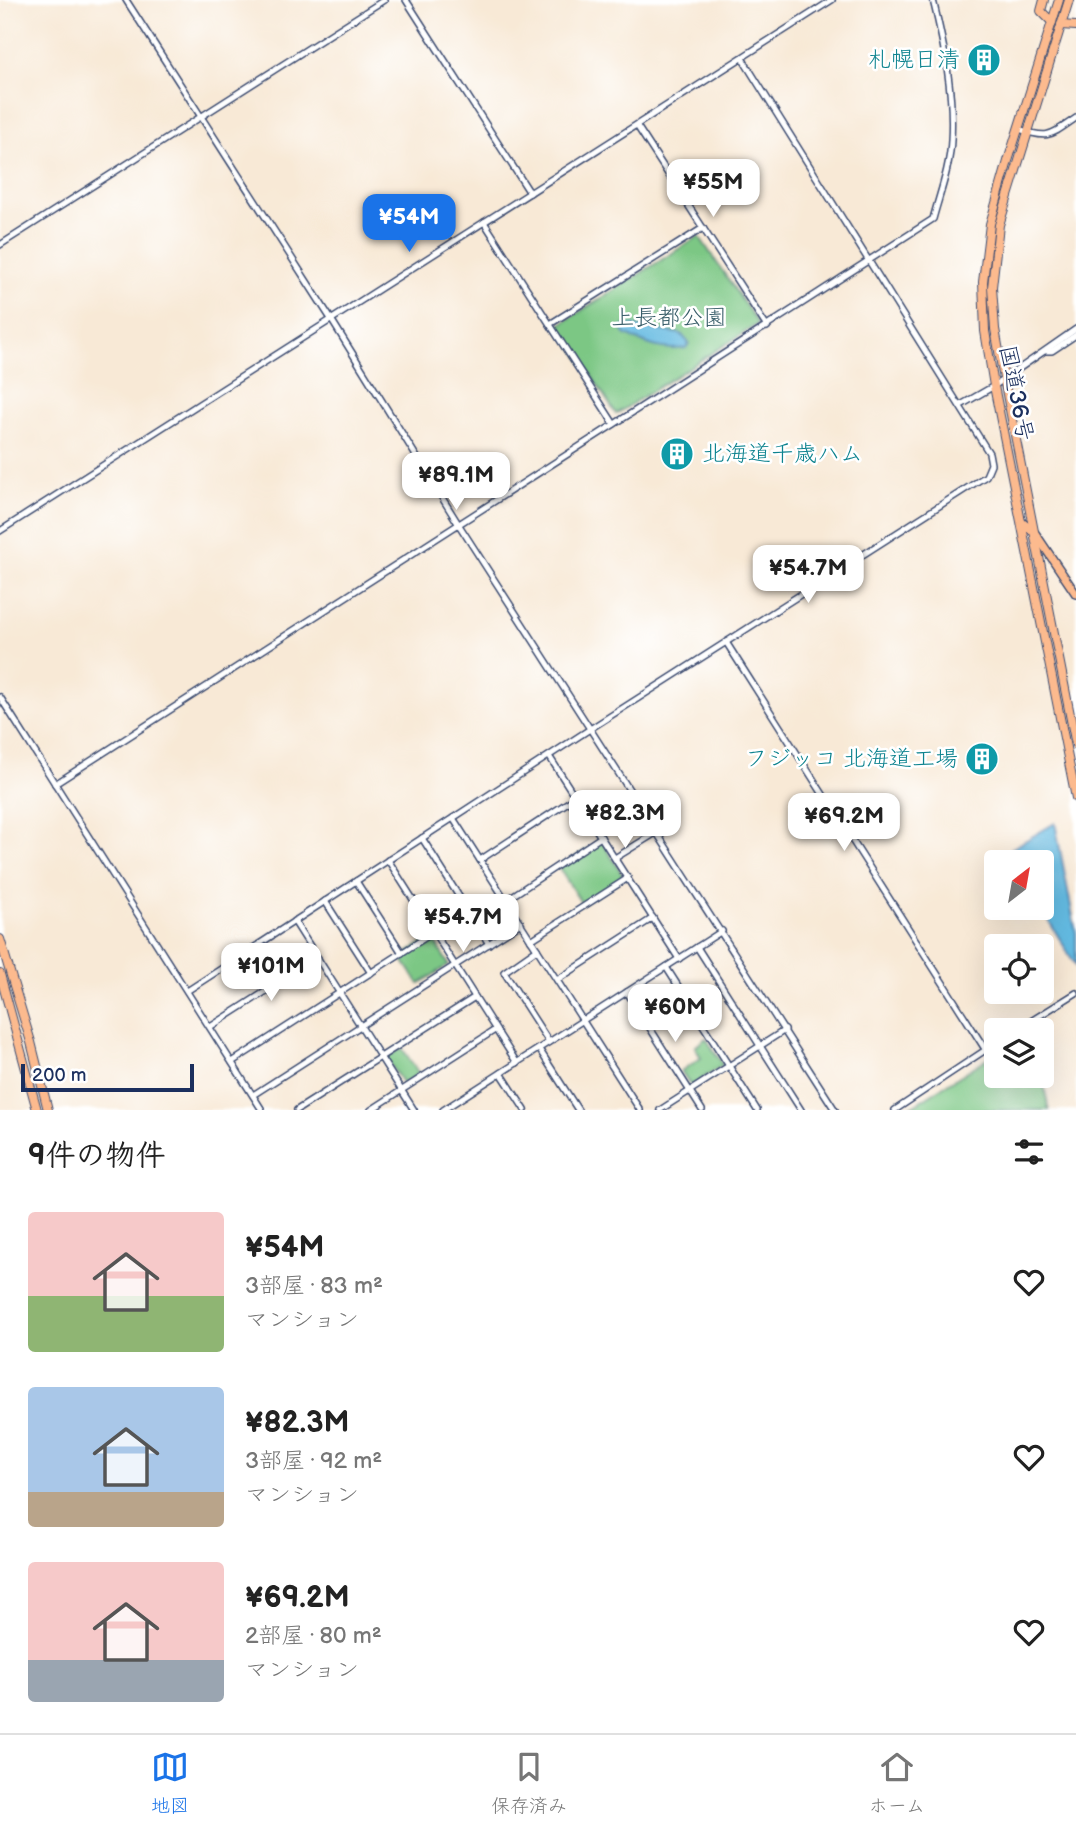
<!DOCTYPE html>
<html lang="ja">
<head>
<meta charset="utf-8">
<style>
  :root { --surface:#fff; --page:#f6f6f6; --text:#222; --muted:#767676; --line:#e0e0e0; --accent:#1a73e8 }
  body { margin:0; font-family:"Balsamiq Sans","Klee One",sans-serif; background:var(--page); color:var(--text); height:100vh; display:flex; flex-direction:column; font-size:26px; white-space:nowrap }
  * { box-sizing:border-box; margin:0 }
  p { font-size:23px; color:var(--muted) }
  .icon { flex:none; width:38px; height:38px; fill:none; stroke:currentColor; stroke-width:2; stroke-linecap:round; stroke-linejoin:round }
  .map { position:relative; height:1110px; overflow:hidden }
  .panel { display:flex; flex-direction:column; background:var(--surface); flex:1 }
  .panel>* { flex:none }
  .needle { width:46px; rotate:31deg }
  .controls { position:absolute; left:984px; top:850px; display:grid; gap:14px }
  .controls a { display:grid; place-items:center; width:70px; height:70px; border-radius:7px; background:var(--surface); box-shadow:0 7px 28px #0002; font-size:35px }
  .scale { position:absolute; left:21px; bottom:18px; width:173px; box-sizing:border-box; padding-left:7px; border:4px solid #1b2f5e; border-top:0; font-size:19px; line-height:24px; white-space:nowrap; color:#1b2f5e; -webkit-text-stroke:5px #fff; paint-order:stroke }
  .price { position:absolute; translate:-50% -60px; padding:0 16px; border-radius:14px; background:#fff; color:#222; font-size:23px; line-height:46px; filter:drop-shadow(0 2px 4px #0008) }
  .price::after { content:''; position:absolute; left:50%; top:42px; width:21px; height:16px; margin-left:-10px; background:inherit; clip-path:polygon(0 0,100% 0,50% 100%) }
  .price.on { background:var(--accent); color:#fff }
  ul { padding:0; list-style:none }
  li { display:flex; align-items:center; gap:21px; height:175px; padding:0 28px }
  li span { display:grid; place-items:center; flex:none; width:196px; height:140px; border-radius:7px; color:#555 }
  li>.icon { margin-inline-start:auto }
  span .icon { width:84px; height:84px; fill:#fffc; stroke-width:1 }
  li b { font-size:30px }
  h2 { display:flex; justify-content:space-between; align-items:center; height:84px; padding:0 28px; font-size:30px }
  .menu { display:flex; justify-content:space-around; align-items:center; height:98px; border-top:2px solid var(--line); background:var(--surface); font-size:19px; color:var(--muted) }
  .menu a { display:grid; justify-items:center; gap:4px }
  .menu .on { color:var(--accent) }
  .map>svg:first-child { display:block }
  .green { fill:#7cc784; stroke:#4c7b71; stroke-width:2 }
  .water { fill:#64bae1; stroke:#4074a0; stroke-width:2 }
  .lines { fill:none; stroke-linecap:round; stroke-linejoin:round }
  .minor-casing { stroke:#3c4b70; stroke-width:8 }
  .major-casing { stroke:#3c4b70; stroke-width:10 }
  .highway-casing { stroke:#3c4b70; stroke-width:10 }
  .minor { stroke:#fff; stroke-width:5 }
  .major { stroke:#fcba8e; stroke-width:7 }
  .highway { stroke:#fcba8e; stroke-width:8 }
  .labels { text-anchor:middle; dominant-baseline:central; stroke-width:5; stroke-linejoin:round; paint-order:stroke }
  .culture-label { font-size:23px; fill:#0d838f; stroke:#fff; text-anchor:end }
  .park-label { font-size:23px; fill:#385d69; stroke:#fff }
  .street-label { font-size:23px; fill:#1b2f5e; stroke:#fff }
</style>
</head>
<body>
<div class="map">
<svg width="1076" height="1110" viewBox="0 0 1076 1110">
  <rect width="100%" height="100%" fill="#fff"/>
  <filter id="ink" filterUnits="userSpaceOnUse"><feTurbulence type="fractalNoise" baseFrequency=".0143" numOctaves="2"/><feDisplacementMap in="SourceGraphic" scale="14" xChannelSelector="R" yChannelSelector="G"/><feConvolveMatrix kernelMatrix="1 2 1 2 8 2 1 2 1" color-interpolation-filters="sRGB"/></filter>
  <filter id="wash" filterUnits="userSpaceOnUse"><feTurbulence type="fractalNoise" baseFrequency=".00686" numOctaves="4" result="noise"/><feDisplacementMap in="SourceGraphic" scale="28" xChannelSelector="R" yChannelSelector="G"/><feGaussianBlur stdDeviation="1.57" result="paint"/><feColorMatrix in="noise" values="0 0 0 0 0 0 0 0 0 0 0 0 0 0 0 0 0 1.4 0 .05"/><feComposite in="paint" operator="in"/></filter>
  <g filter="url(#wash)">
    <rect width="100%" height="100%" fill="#f8e9d6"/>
    <!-- green -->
    <g class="green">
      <path d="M699,236L758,324L616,414L559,325Z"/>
      <path d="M601,840L624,877L582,904L559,868Z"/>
      <path d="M432,937L449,965L419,984L401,957Z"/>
      <path d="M706,1038L723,1065L691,1086L681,1071L701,1058L695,1047Z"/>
      <path d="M402,1048L419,1074L403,1084L386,1058Z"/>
      <path d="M996,1053V1076H1041V1072L1049,1110H906Z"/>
    </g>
    <!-- water -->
    <g class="water">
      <path d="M630,325L681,334L689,343L686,348C663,352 645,344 625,334L622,329L624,326Z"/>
      <path d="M804,558L813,571L794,584L785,571Z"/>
      <path d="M1055,823L1076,933V966L1041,908V863H1013L1006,852Z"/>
    </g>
  </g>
  <g filter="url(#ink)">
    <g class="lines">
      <defs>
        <g id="minor">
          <path d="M126,0L331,319L459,525L835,1110"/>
          <path d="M406,0L530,193"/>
          <path d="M637,126L767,327"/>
          <path d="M1019,129C1049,140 1051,135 1076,118"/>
          <path d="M484,222L614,424"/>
          <path d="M0,245L384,0"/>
          <path d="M550,324L703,228"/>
          <path d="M1046,351H1052L1076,335"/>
          <path d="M961,405L994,386L1076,329"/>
          <path d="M0,531L832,0"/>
          <path d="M726,642L985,1049"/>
          <path d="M0,697L262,1110"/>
          <path d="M549,756L679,959"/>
          <path d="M55,784L933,219C940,193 950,167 951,140C954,93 944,45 933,0"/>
          <path d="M453,818L640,1110"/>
          <path d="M422,838L489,944"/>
          <path d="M615,858L657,832"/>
          <path d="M388,860L517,1063"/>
          <path d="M480,860L576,797"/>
          <path d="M356,881L402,953"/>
          <path d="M506,900L601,837"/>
          <path d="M325,901L371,973"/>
          <path d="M294,921L414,1110"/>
          <path d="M531,940L628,878"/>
          <path d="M697,947L801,1110"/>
          <path d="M537,949L504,972L549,1042"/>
          <path d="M666,967L757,1110"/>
          <path d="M557,980L653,918"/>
          <path d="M187,991L590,729L986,476L991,464L989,453L742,58"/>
          <path d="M627,992L702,1110"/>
          <path d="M210,1027L318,958"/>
          <path d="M1015,1031L1076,993"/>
          <path d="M539,1049L578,1110"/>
          <path d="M232,1062L434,932"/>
          <path d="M501,1073L525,1110"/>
          <path d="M253,1095L521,923"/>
          <path d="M297,1110L475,997"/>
          <path d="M371,1110L495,1030"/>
          <path d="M443,1110L722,931"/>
          <path d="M660,1110L785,1030"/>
          <path d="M895,1110L996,1043"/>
        </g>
        <path id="major" d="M1022,522L1035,533L1076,594"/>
        <g id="highway">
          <path d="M1044,0L1041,11L1052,22"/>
          <path d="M1059,0L1008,161L990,224L983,282L985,331L994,386L1076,798"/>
          <path d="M1069,0L999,225L992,287L995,329L1004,379L1076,745"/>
          <path d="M1061,25L1076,26"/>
          <path d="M0,939L31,1042L48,1110"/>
          <path d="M0,974L37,1110"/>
        </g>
      </defs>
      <!-- minor casing -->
      <use href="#minor" class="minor-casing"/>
      <!-- major casing -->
      <use href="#major" class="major-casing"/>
      <!-- highway casing -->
      <use href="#highway" class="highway-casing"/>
      <!-- minor -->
      <use href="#minor" class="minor"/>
      <!-- major -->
      <use href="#major" class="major"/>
      <!-- highway -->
      <use href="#highway" class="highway"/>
    </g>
  </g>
  <!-- icons -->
  <defs>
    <symbol id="building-disc" viewBox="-11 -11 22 22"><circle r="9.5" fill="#0f9aa8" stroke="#fff"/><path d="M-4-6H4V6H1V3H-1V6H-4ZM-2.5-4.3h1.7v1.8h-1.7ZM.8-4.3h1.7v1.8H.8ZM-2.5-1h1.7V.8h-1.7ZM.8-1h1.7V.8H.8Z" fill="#fff"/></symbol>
  </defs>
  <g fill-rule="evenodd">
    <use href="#building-disc" x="965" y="41" width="38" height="38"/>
    <use href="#building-disc" x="658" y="435" width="38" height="38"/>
    <use href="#building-disc" x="963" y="740" width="38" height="38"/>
  </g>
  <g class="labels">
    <!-- culture labels -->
    <g class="culture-label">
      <text x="960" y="60">札幌日清</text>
      <text x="702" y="454" text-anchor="start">北海道千歳ハム</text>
      <text x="958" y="759">フジッコ 北海道工場</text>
    </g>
    <!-- park labels -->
    <g class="park-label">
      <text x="669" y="318">上長都公園</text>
    </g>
    <!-- street labels -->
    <g class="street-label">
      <text transform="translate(1016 393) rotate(79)">国道36号</text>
    </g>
  </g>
</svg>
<div class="controls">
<a><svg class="needle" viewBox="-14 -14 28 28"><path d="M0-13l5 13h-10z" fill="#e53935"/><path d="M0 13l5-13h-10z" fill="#767676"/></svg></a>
<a><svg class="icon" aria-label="locate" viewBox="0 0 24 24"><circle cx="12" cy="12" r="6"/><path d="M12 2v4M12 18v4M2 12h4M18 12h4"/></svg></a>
<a><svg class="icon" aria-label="layers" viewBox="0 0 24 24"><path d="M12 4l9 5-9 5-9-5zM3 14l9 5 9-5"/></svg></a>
</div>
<div class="scale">200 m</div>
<b class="price" style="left:713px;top:219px">¥55M</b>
<b class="price on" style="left:409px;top:254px">¥54M</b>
<b class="price" style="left:456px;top:512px">¥89.1M</b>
<b class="price" style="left:808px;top:605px">¥54.7M</b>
<b class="price" style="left:625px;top:850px">¥82.3M</b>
<b class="price" style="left:844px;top:853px">¥69.2M</b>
<b class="price" style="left:463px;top:954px">¥54.7M</b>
<b class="price" style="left:271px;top:1003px">¥101M</b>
<b class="price" style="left:675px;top:1044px">¥60M</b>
</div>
<section class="panel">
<h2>9件の物件<svg class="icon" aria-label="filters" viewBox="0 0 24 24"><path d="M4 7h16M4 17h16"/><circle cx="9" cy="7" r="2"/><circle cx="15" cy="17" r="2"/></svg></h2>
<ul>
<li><span style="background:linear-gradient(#f6c9c9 60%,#8fb573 0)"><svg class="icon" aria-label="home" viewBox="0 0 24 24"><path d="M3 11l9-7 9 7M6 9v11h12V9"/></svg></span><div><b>¥54M</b><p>3部屋 · 83 m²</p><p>マンション</p></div><svg class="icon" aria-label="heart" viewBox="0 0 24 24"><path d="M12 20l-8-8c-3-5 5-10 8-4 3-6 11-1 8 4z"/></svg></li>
<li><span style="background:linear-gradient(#a9c7e8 75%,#b9a48a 0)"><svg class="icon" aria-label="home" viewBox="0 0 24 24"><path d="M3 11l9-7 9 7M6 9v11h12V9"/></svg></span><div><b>¥82.3M</b><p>3部屋 · 92 m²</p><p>マンション</p></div><svg class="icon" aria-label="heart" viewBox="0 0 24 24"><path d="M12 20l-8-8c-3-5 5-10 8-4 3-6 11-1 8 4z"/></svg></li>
<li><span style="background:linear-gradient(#f6c9c9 70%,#9aa5b1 0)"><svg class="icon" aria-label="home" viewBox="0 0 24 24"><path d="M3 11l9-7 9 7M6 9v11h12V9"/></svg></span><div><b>¥69.2M</b><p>2部屋 · 80 m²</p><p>マンション</p></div><svg class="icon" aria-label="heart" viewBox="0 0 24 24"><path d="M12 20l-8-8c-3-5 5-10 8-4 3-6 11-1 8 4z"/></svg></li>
</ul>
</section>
<nav class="menu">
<a class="on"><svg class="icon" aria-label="map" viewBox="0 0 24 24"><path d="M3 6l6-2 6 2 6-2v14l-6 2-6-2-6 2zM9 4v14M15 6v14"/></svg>地図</a>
<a><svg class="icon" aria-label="saved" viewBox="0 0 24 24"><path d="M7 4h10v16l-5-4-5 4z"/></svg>保存済み</a>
<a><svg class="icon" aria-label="home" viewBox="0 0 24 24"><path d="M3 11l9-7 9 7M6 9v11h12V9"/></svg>ホーム</a>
</nav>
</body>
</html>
